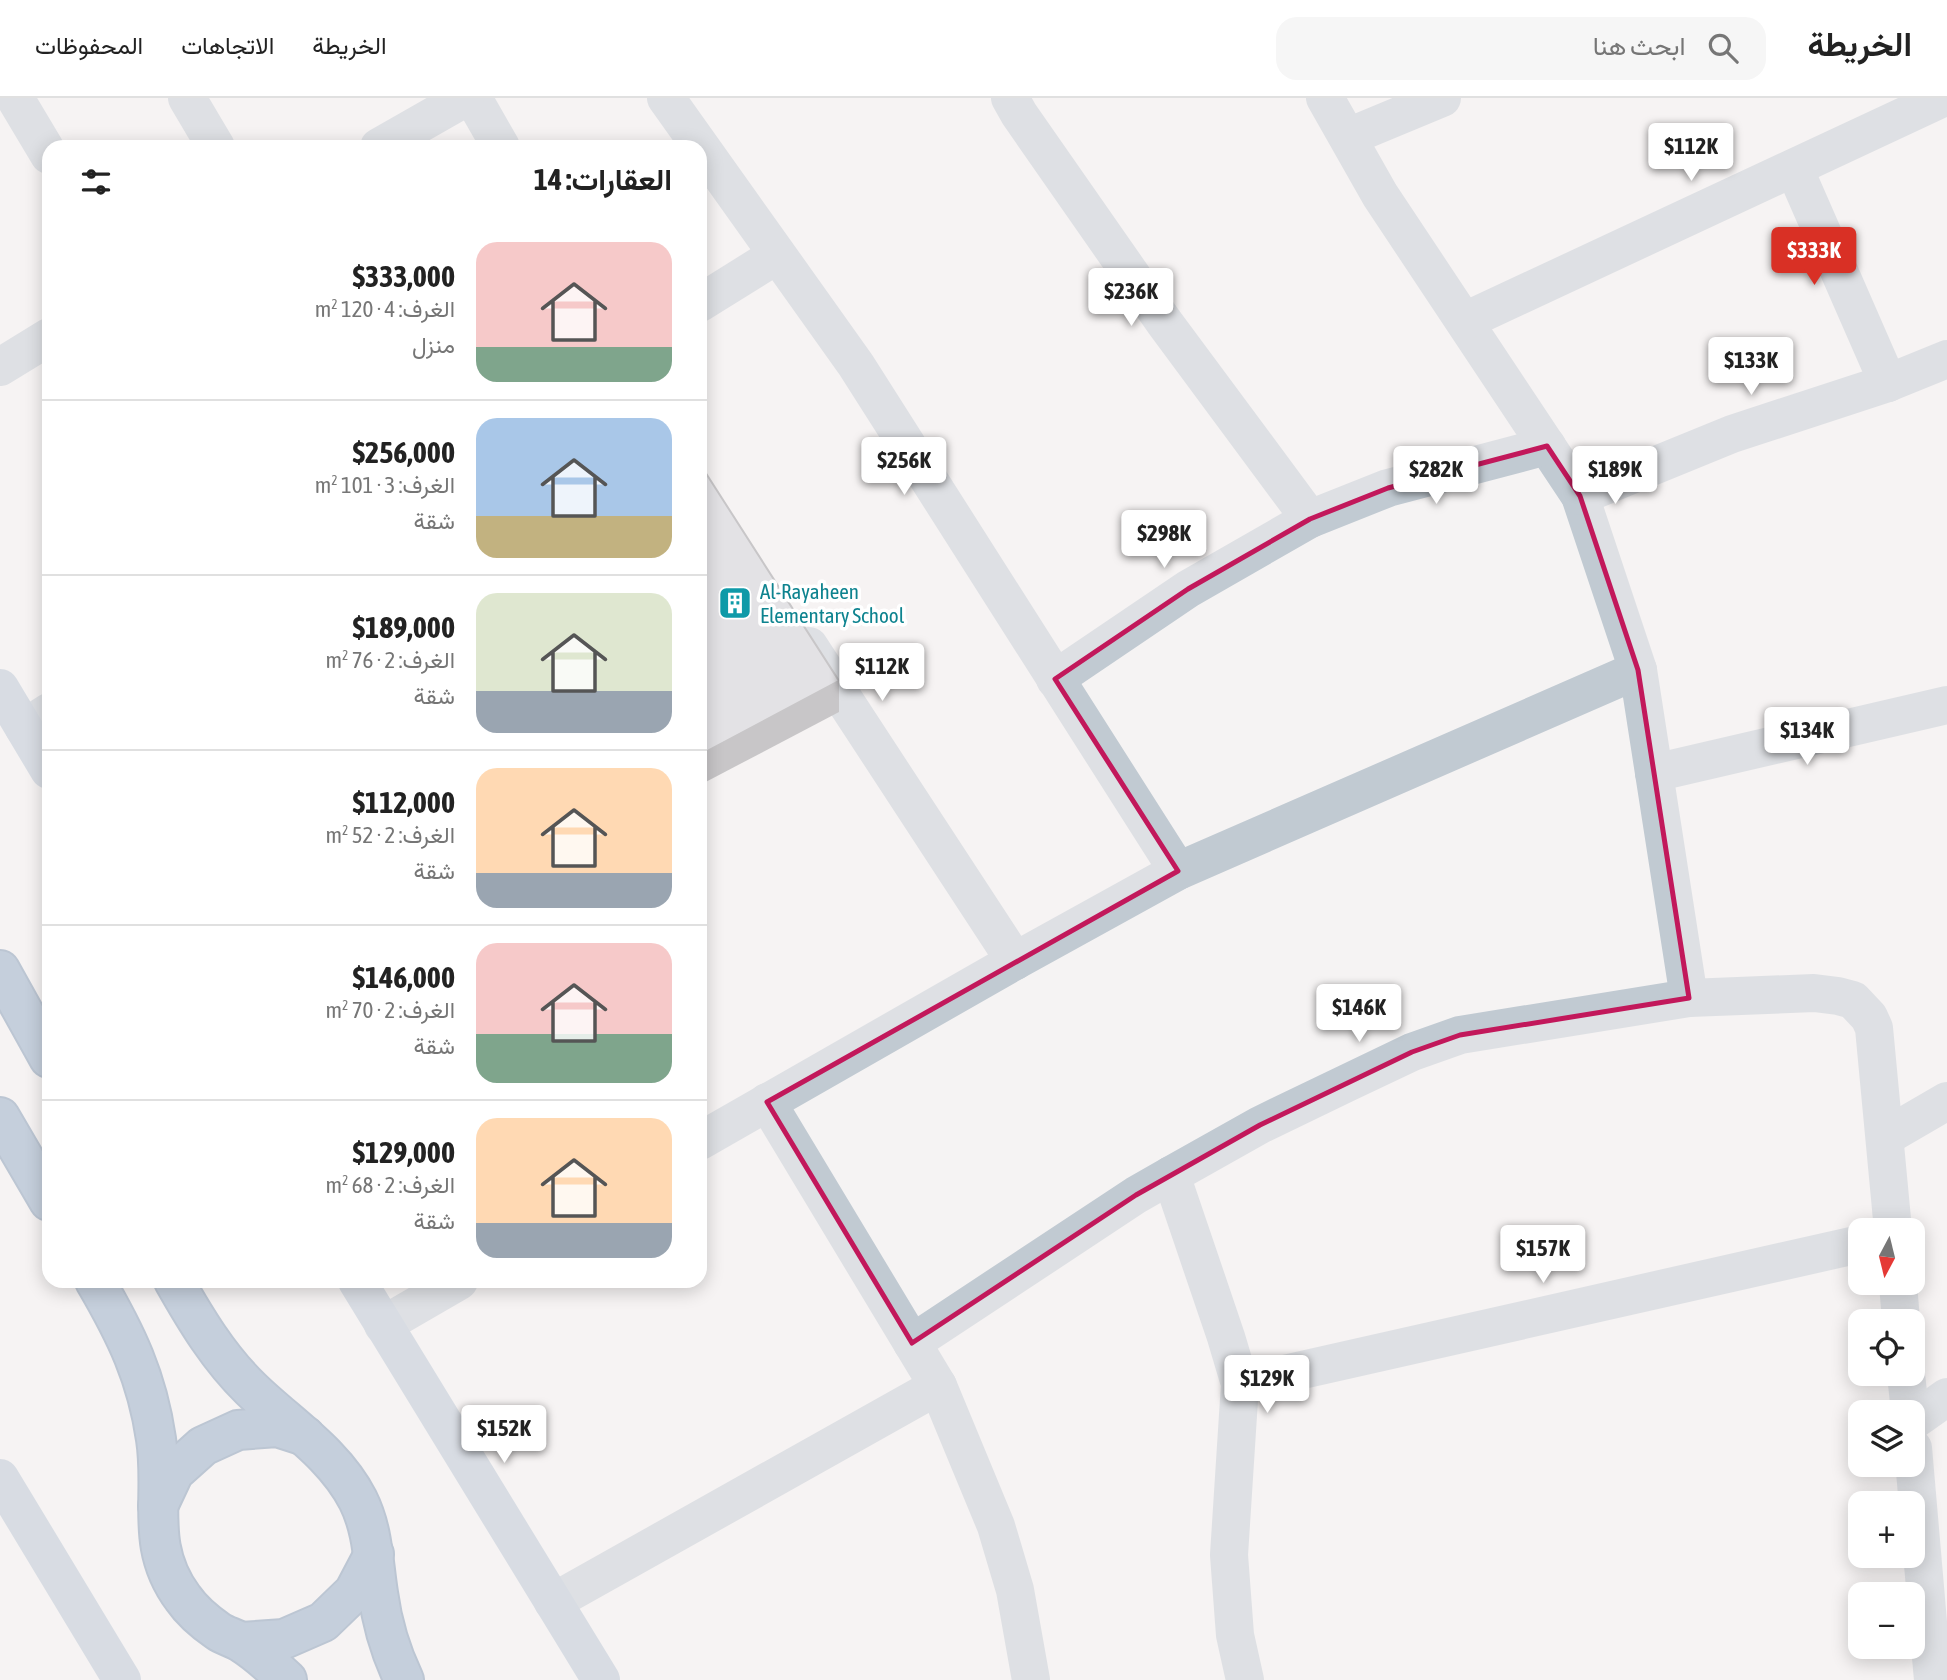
<!DOCTYPE html>
<html lang="ar">
<head>
<meta charset="utf-8">
<style>
  :root { --surface:#fff; --page:#f6f6f6; --text:#222; --muted:#767676; --line:#e0e0e0; --accent:#d93025 }
  body { margin:0; font-family:"Asap Condensed",Vazirmatn,sans-serif; background:var(--page); color:var(--text); direction:rtl; height:100vh; display:flex; flex-direction:column; font-size:26px; white-space:nowrap }
  * { box-sizing:border-box; margin:0 }
  p { font-size:23px; color:var(--muted) }
  .icon { flex:none; width:38px; height:38px; fill:none; stroke:currentColor; stroke-width:2; stroke-linecap:round; stroke-linejoin:round }
  .map { position:relative; flex:1; overflow:hidden; direction:ltr }
  .sheet { position:absolute; left:42px; top:42px; width:665px; height:1148px; display:flex; flex-direction:column; background:var(--surface); border-radius:21px; box-shadow:0 4px 18px #0003; direction:rtl }
  .sheet>* { flex:none }
  .needle { width:46px; rotate:187deg }
  .fabs { position:absolute; left:1848px; top:1120px; display:grid; gap:14px }
  .fabs a { display:grid; place-items:center; width:77px; height:77px; border-radius:14px; background:var(--surface); box-shadow:0 4px 18px #0003; font-size:35px }
  .price { position:absolute; translate:-50% -60px; padding:0 16px; border-radius:7px; background:#fff; color:#222; font-size:23px; line-height:46px; filter:drop-shadow(0 2px 4px #0008) }
  .price::after { content:''; position:absolute; left:50%; top:42px; width:21px; height:16px; margin-left:-10px; background:inherit; clip-path:polygon(0 0,100% 0,50% 100%) }
  .price.on { background:var(--accent); color:#fff }
  ul { padding:0; list-style:none }
  li { display:flex; align-items:center; gap:21px; height:175px; padding:0 35px }
  li+li { border-top:2px solid var(--line) }
  li span { display:grid; place-items:center; flex:none; width:196px; height:140px; border-radius:21px; color:#555 }
  li>.icon { margin-inline-start:auto }
  span .icon { width:84px; height:84px; fill:#fffc; stroke-width:1 }
  li b { font-size:30px }
  h2 { display:flex; justify-content:space-between; align-items:center; height:84px; padding:0 35px; font-size:30px }
  header { display:flex; align-items:center; gap:42px; box-sizing:border-box; height:98px; padding:0 35px; background:var(--surface); border-bottom:2px solid var(--line) }
  header strong { font-size:33px }
  nav { display:flex; gap:38px; margin-inline-start:auto; font-size:24px }
  .search { width:490px; height:63px; background:var(--page); display:flex; align-items:center; gap:18px; box-sizing:border-box; padding:0 24px; border-radius:21px; color:var(--muted); font-size:26px }
  .map>svg:first-child { display:block }
  .lines { fill:none; stroke-linecap:round; stroke-linejoin:round }
  .highway-casing { stroke:#7690ad; stroke-width:42 }
  .minor { stroke:#c1cad2; stroke-width:38 }
  .major { stroke:#b3c2d1; stroke-width:38 }
  .highway { stroke:#8ba5c1; stroke-width:38 }
  .shaded-wall { fill:#909195 }
  .building { fill:#cdcfd5; stroke:#909195; stroke-width:2 }
  .marked { fill:none; stroke:#c2185b; stroke-width:5; stroke-linejoin:round }
  .labels { text-anchor:middle; dominant-baseline:central; stroke-width:7; stroke-linejoin:round; paint-order:stroke }
  .culture-label { font-size:21px; fill:#0d838f; stroke:#fff; text-anchor:start }
</style>
</head>
<body>
<header>
<strong>الخريطة</strong>
<div class="search"><svg class="icon" aria-label="search" viewBox="0 0 24 24"><circle cx="10" cy="10" r="6"/><path d="M15 15l6 6"/></svg>ابحث هنا</div>
<nav><a>الخريطة</a><a>الاتجاهات</a><a>المحفوظات</a></nav>
</header>
<div class="map">
<svg width="1947" height="1582" viewBox="0 0 1947 1582">
  <rect width="100%" height="100%" fill="#f5f3f3"/>
  <g class="lines">
    <defs>
      <g id="highway">
        <path d="M0,872L49,960"/>
        <path d="M0,1019L49,1103"/>
        <path d="M95,1183C126,1236 147,1279 156,1341C165,1399 144,1448 183,1500C192,1513 205,1524 218,1533C225,1538 235,1540 242,1545C258,1555 273,1569 287,1582"/>
        <path d="M174,1183C196,1222 219,1260 251,1291C288,1327 334,1355 358,1402C373,1432 373,1463 378,1495C382,1525 391,1555 404,1582"/>
        <path d="M158,1408L174,1374L203,1348L238,1332L277,1329L305,1338"/>
        <path d="M241,1544L284,1541L323,1524L354,1494L374,1456"/>
      </g>
    </defs>
    <!-- highway casing -->
    <use href="#highway" class="highway-casing"/>
    <!-- minor -->
    <g class="minor">
      <path d="M15,0L49,57"/>
      <path d="M187,0L216,49"/>
      <path d="M473,0L501,49"/>
      <path d="M666,0L856,267L1178,773"/>
      <path d="M1010,0L1019,16L1164,224L1310,421"/>
      <path d="M1325,0L1380,97L1580,398L1638,572L1689,900"/>
      <path d="M1348,39L1442,0"/>
      <path d="M379,49L465,0"/>
      <path d="M1794,70L1888,285"/>
      <path d="M700,205L777,157"/>
      <path d="M1465,223L1943,0"/>
      <path d="M0,269L49,239"/>
      <path d="M1580,398L1732,336L1888,285L1947,261"/>
      <path d="M809,548L1015,863"/>
      <path d="M1055,581L1188,491L1310,421L1388,390L1547,348"/>
      <path d="M24,630L49,614"/>
      <path d="M1654,675L1947,607"/>
      <path d="M767,1004L938,1288L996,1428L1015,1492L1031,1582"/>
      <path d="M1885,1039L1947,1003"/>
      <path d="M700,1043L1015,863L1178,773L1638,572"/>
      <path d="M1171,1077L1226,1239L1240,1286L1229,1457L1235,1537L1245,1582"/>
      <path d="M1898,1185L1901,1223"/>
      <path d="M383,1227L459,1183"/>
      <path d="M912,1245L1136,1097L1171,1077L1260,1027L1347,985L1412,954L1460,937L1689,900L1814,895L1838,898L1853,902L1869,919L1874,930L1893,1132"/>
      <path d="M1906,1276L1910,1314"/>
      <path d="M1240,1286L1860,1146"/>
      <path d="M1913,1323L1947,1299"/>
      <path d="M1913,1350L1933,1582"/>
      <path d="M553,1504L938,1288"/>
    </g>
    <!-- major -->
    <g class="major">
      <path d="M0,590L49,672"/>
      <path d="M357,1183L601,1582"/>
      <path d="M0,1380L122,1582"/>
    </g>
    <!-- highway -->
    <use href="#highway" class="highway"/>
  </g>
  <!-- shaded-wall -->
  <path class="shaded-wall" d="M839,583V614L700,687V657Z"/>
  <!-- building -->
  <path class="building" d="M700,366L839,583L700,657Z"/>
  <!-- marked area -->
  <path d="M0 0H1947V1582H0ZM1547,348L1580,398L1638,572L1689,900L1460,937L1412,954L1260,1027L1136,1097L912,1245L767,1004L1178,773L1055,581L1188,491L1310,421L1388,390Z" fill="#f5f3f3" fill-opacity=".55" fill-rule="evenodd"/>
  <path class="marked" d="M1547,348L1580,398L1638,572L1689,900L1460,937L1412,954L1260,1027L1136,1097L912,1245L767,1004L1178,773L1055,581L1188,491L1310,421L1388,390Z"/>
  <!-- icons -->
  <defs>
    <symbol id="building-square" viewBox="-11 -11 22 22"><rect x="-9" y="-9" width="18" height="18" rx="4" fill="#0f9aa8" stroke="#fff"/><path d="M-4-6H4V6H1V3H-1V6H-4ZM-2.5-4.3h1.7v1.8h-1.7ZM.8-4.3h1.7v1.8H.8ZM-2.5-1h1.7V.8h-1.7ZM.8-1h1.7V.8H.8Z" fill="#fff"/></symbol>
  </defs>
  <g fill-rule="evenodd">
    <use href="#building-square" x="716" y="486" width="38" height="38"/>
  </g>
  <g class="labels">
    <!-- culture labels -->
    <g class="culture-label">
      <text x="760" y="493">Al-Rayaheen<tspan x="760" dy="24">Elementary School</tspan></text>
    </g>
  </g>
</svg>
<div class="fabs">
<a><svg class="needle" viewBox="-14 -14 28 28"><path d="M0-13l5 13h-10z" fill="#e53935"/><path d="M0 13l5-13h-10z" fill="#767676"/></svg></a>
<a><svg class="icon" aria-label="locate" viewBox="0 0 24 24"><circle cx="12" cy="12" r="6"/><path d="M12 2v4M12 18v4M2 12h4M18 12h4"/></svg></a>
<a><svg class="icon" aria-label="layers" viewBox="0 0 24 24"><path d="M12 4l9 5-9 5-9-5zM3 14l9 5 9-5"/></svg></a>
<a>+</a>
<a>−</a>
</div>
<b class="price" style="left:1691px;top:85px">$112K</b>
<b class="price on" style="left:1814px;top:189px">$333K</b>
<b class="price" style="left:1131px;top:230px">$236K</b>
<b class="price" style="left:1751px;top:299px">$133K</b>
<b class="price" style="left:904px;top:399px">$256K</b>
<b class="price" style="left:1436px;top:408px">$282K</b>
<b class="price" style="left:1615px;top:408px">$189K</b>
<b class="price" style="left:1164px;top:472px">$298K</b>
<b class="price" style="left:882px;top:605px">$112K</b>
<b class="price" style="left:1807px;top:669px">$134K</b>
<b class="price" style="left:1359px;top:946px">$146K</b>
<b class="price" style="left:1543px;top:1187px">$157K</b>
<b class="price" style="left:1267px;top:1317px">$129K</b>
<b class="price" style="left:504px;top:1367px">$152K</b>
<section class="sheet">
<h2>العقارات: 14<svg class="icon" aria-label="filters" viewBox="0 0 24 24"><path d="M4 7h16M4 17h16"/><circle cx="9" cy="7" r="2"/><circle cx="15" cy="17" r="2"/></svg></h2>
<ul>
<li><span style="background:linear-gradient(#f6c9c9 75%,#7fa58c 0)"><svg class="icon" aria-label="home" viewBox="0 0 24 24"><path d="M3 11l9-7 9 7M6 9v11h12V9"/></svg></span><div><b>$333,000</b><p>الغرف: 4 · 120 m²</p><p>منزل</p></div></li>
<li><span style="background:linear-gradient(#a9c7e8 70%,#c2b280 0)"><svg class="icon" aria-label="home" viewBox="0 0 24 24"><path d="M3 11l9-7 9 7M6 9v11h12V9"/></svg></span><div><b>$256,000</b><p>الغرف: 3 · 101 m²</p><p>شقة</p></div></li>
<li><span style="background:linear-gradient(#dfe7d0 70%,#9aa5b1 0)"><svg class="icon" aria-label="home" viewBox="0 0 24 24"><path d="M3 11l9-7 9 7M6 9v11h12V9"/></svg></span><div><b>$189,000</b><p>الغرف: 2 · 76 m²</p><p>شقة</p></div></li>
<li><span style="background:linear-gradient(#ffd9b3 75%,#9aa5b1 0)"><svg class="icon" aria-label="home" viewBox="0 0 24 24"><path d="M3 11l9-7 9 7M6 9v11h12V9"/></svg></span><div><b>$112,000</b><p>الغرف: 2 · 52 m²</p><p>شقة</p></div></li>
<li><span style="background:linear-gradient(#f6c9c9 65%,#7fa58c 0)"><svg class="icon" aria-label="home" viewBox="0 0 24 24"><path d="M3 11l9-7 9 7M6 9v11h12V9"/></svg></span><div><b>$146,000</b><p>الغرف: 2 · 70 m²</p><p>شقة</p></div></li>
<li><span style="background:linear-gradient(#ffd9b3 75%,#9aa5b1 0)"><svg class="icon" aria-label="home" viewBox="0 0 24 24"><path d="M3 11l9-7 9 7M6 9v11h12V9"/></svg></span><div><b>$129,000</b><p>الغرف: 2 · 68 m²</p><p>شقة</p></div></li>
</ul>
</section>
</div>
</body>
</html>
